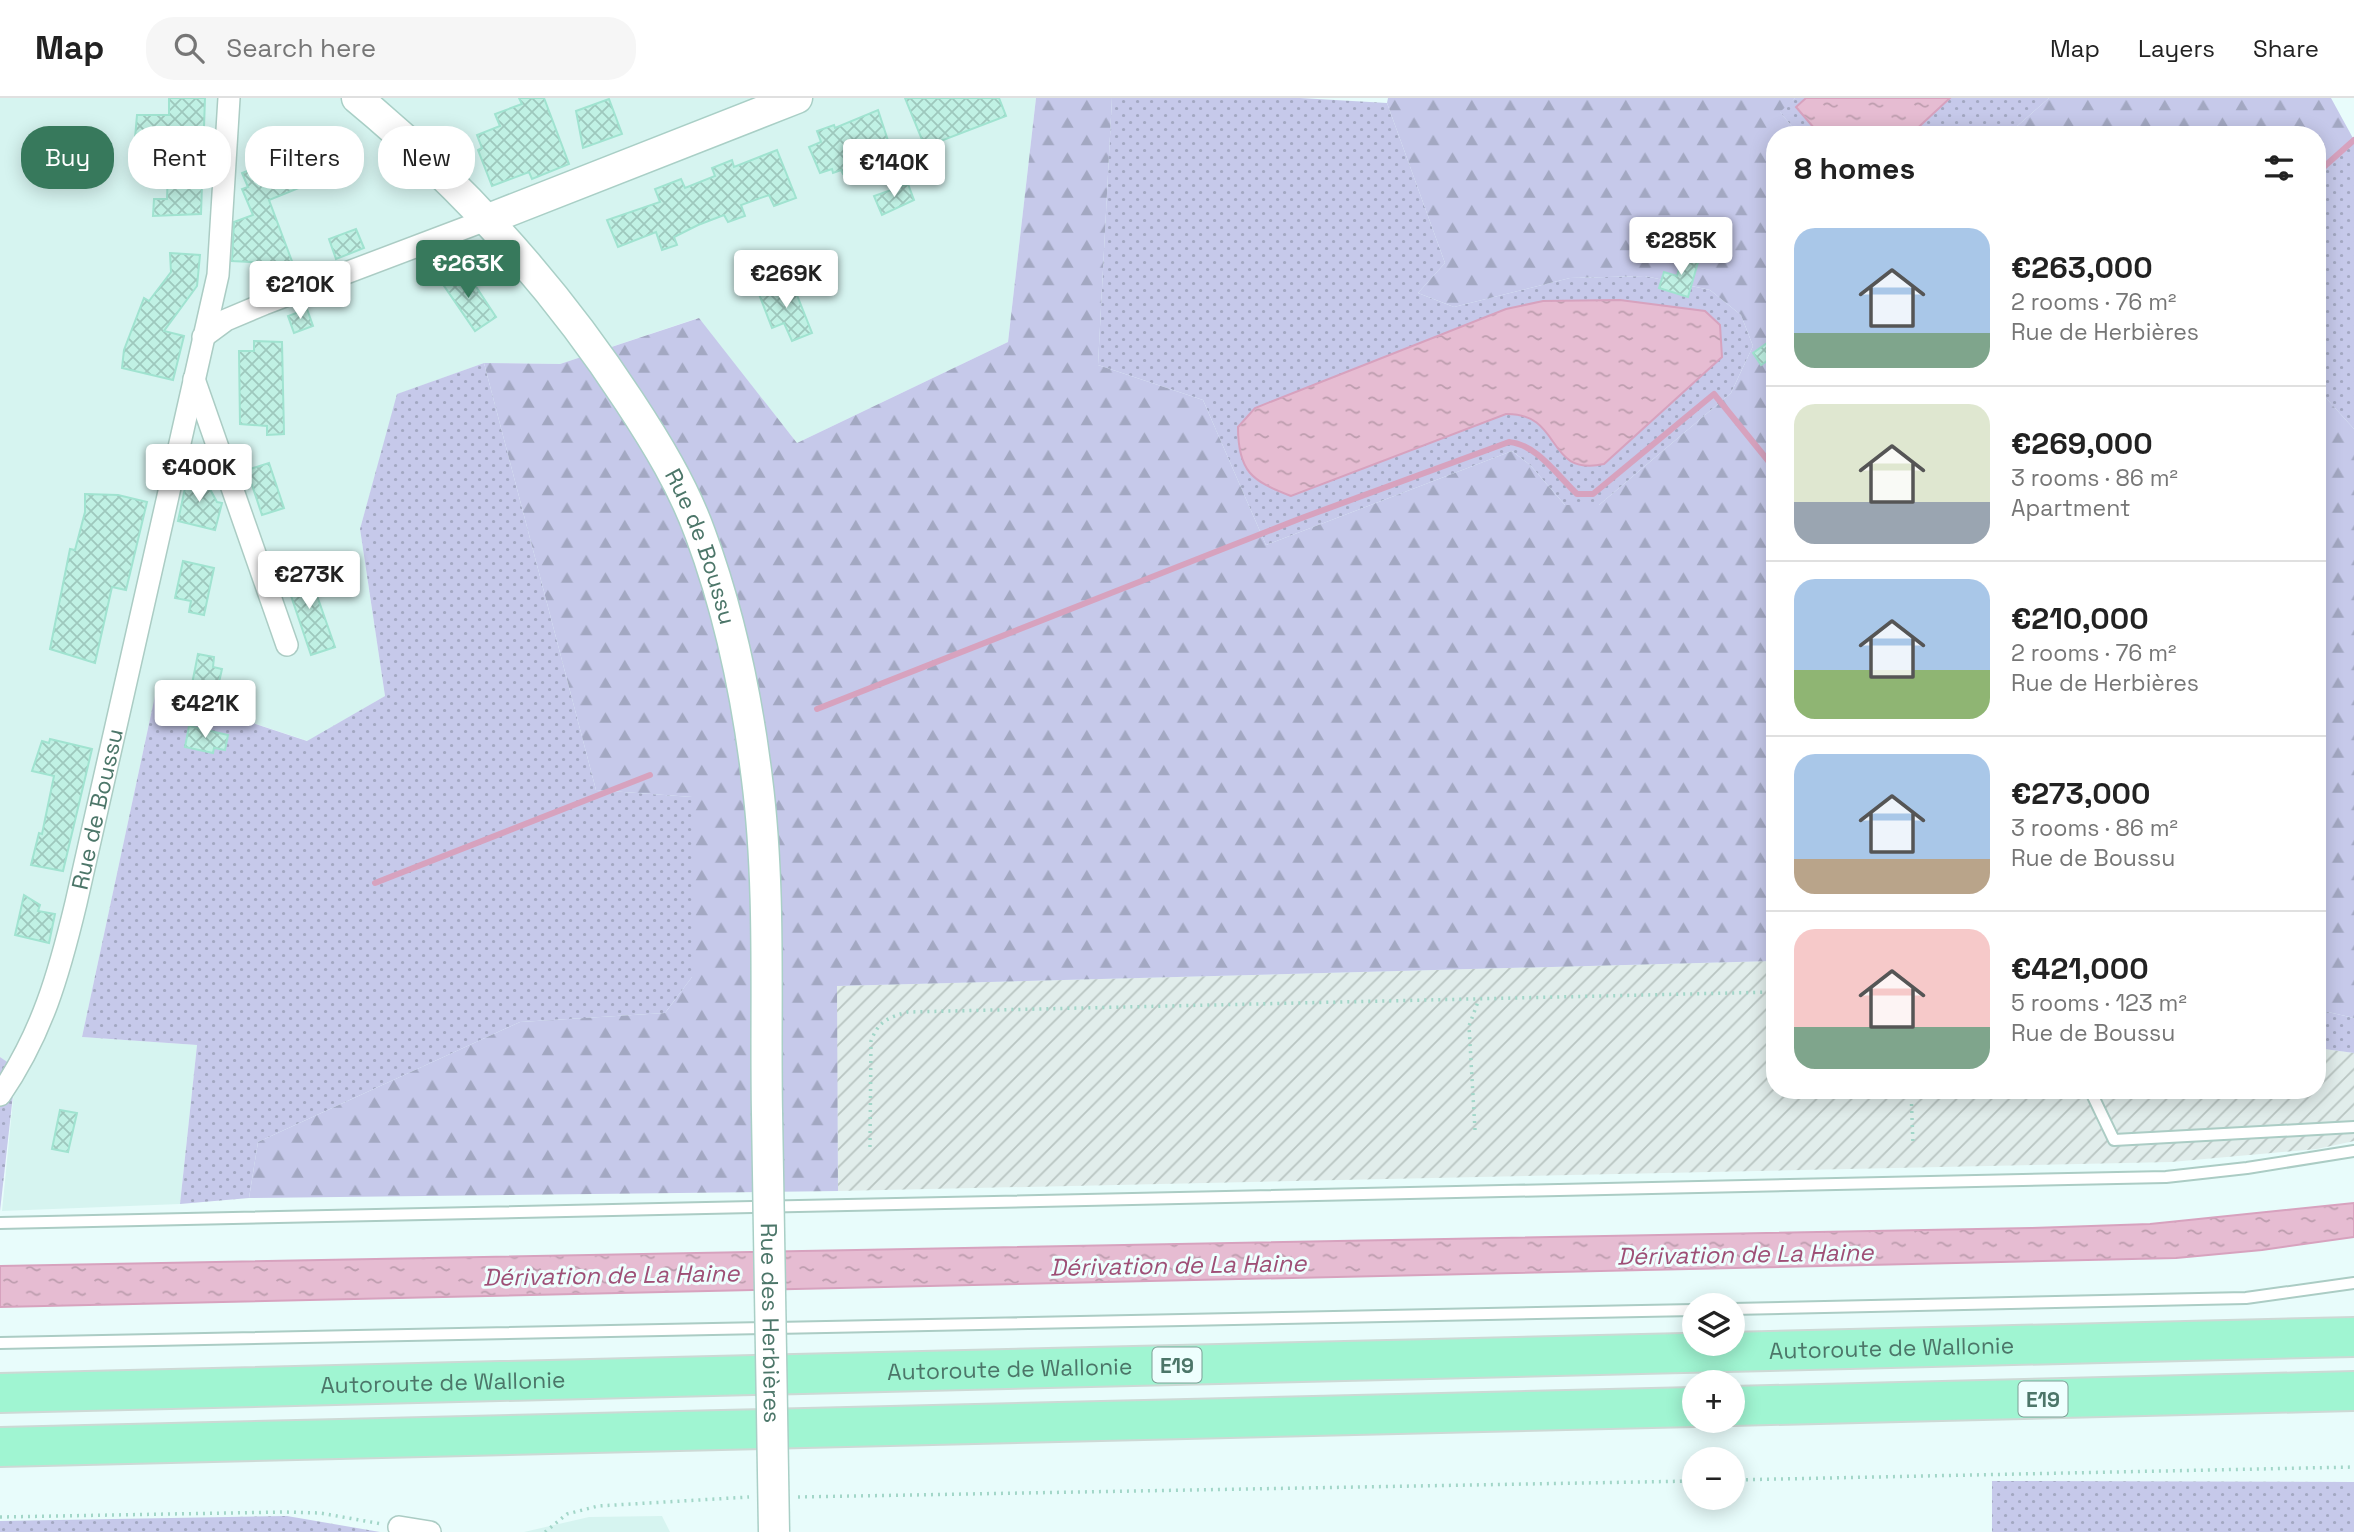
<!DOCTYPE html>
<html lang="en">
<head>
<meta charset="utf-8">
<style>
  :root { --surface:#fff; --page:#f6f6f6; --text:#222; --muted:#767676; --line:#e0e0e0; --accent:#37795c }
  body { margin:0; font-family:"Space Grotesk",sans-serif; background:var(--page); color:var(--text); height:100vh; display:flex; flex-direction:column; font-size:26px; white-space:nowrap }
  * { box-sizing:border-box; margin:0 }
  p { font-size:23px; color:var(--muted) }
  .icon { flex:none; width:38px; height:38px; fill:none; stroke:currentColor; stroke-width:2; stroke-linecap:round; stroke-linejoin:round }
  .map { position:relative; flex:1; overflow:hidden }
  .side { position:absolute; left:1766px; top:28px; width:560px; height:973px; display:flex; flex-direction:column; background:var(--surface); border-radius:28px; box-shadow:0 4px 18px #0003 }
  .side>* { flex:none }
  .banner { position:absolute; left:21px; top:28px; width:665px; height:63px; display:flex; gap:14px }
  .buttons { position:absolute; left:1682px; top:1195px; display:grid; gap:14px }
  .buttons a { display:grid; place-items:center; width:63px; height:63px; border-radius:50%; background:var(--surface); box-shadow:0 4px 18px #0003; font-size:35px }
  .price { position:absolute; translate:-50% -60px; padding:0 16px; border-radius:7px; background:#fff; color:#222; font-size:23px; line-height:46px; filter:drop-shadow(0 2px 4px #0008) }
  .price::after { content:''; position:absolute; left:50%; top:42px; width:21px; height:16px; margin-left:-10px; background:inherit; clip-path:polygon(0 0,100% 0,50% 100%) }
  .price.current { background:var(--accent); color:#fff }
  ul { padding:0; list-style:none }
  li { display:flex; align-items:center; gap:21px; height:175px; padding:0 28px }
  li+li { border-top:2px solid var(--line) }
  li span { display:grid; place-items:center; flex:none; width:196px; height:140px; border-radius:21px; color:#555 }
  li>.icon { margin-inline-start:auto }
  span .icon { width:84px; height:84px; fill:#fffc; stroke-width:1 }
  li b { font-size:30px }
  h2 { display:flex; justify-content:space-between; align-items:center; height:84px; padding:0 28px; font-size:30px }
  .chip { padding:0 24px; border-radius:28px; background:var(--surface); box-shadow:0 4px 18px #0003; font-size:24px; line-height:63px }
  .chip.current { background:var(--accent); color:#fff }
  header { display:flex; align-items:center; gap:42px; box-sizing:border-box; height:98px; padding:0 35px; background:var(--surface); border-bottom:2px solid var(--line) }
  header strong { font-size:33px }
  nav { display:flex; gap:38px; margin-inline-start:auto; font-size:24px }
  .search { width:490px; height:63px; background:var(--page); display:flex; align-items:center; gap:18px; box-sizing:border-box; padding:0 24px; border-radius:28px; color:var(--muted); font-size:26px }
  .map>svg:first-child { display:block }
  .residential { fill:#d6f4f0 }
  .industrial { fill:url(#industrial-furrows) }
  .green { fill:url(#green-dots) }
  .forest { fill:url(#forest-firs) }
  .water { fill:url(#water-ripples); stroke:#d7a2be; stroke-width:2 }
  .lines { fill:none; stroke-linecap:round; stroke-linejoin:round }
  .stream { stroke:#d7a2be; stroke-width:6 }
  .building { fill:url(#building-cross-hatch); stroke:#a0e3d0; stroke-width:2 }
  .lane-casing { stroke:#abccc4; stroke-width:14 }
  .street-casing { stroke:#abccc4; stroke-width:24 }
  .secondary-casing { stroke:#a9cfc6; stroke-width:33 }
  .highway-casing { stroke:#cdd9d5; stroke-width:42 }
  .path { stroke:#a2d6c8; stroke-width:3.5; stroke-dasharray:2 5; stroke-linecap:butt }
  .lane { stroke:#fff; stroke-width:10 }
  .street { stroke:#fff; stroke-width:21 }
  .secondary { stroke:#fff; stroke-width:30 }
  .highway { stroke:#a0f5d2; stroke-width:38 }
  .secondary-bridge-casing { stroke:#a9cfc6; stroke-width:33; stroke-linecap:butt }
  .secondary-bridge { stroke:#fff; stroke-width:30 }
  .labels { text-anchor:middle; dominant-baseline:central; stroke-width:6; stroke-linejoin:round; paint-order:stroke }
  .shield { fill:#eefffe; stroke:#7d9f96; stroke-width:2 }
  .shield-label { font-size:21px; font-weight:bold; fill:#4c7669 }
  .street-label { font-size:23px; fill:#4c7669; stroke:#eefffe }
  .water-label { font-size:24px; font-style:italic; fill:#9e4f76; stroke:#eefffe }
</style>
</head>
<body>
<header>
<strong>Map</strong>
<div class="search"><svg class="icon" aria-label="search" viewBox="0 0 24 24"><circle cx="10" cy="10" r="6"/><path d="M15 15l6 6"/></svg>Search here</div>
<nav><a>Map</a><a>Layers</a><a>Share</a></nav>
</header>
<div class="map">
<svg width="2354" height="1434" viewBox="0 0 2354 1434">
  <defs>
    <pattern id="industrial-furrows" width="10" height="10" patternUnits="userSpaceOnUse" patternTransform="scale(1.75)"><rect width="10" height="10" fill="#e1edeb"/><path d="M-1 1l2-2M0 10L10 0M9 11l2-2" fill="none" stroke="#b9c5c2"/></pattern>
    <pattern id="green-dots" width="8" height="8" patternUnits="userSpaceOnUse" patternTransform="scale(1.75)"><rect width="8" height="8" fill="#c6c9ea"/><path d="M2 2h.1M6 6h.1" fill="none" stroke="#a3a8c2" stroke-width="1.8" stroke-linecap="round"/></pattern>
    <pattern id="forest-firs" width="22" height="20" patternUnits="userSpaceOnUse" patternTransform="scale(1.75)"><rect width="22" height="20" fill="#c6c9ea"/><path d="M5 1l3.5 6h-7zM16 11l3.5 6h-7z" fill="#a3a8c2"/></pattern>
    <pattern id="water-ripples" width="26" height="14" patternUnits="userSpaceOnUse" patternTransform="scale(1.75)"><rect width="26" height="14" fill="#e6bcd2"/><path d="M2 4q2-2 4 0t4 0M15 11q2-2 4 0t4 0" fill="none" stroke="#bd9dae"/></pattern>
    <pattern id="building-cross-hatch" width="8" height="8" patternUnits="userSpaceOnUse" patternTransform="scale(1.75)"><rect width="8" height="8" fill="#c0f1e4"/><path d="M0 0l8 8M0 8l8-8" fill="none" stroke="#9ec8bd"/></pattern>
  </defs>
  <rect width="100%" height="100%" fill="#e8fcfb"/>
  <!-- residential -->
  <g class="residential">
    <path d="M0,0H1036L1008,244L797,345L698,220L560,266L484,265L398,296L360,431L385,598L308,643L156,593L82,939L197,947L180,1106L2,1113L16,971L0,959Z"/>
    <path d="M662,1418L670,1434H524L589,1419Z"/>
  </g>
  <!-- industrial -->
  <path class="industrial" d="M1774,863V992H2317V950L2354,955V1043L2317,1051L2171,1064L838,1093L836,888Z"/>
  <!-- green -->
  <g class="green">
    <path d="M1112,0H1300L1387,5L1445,165L1418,195L1454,209L1570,180L1645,178L1710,192L1741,217L1753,248L1731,295L1599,407H1565L1530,367L1512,353L1266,447L1203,302L1098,267Z"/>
    <path d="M1795,0H2049L2007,37H1799L1779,13Z"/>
    <path d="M2354,42V331L2317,290V75Z"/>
    <path d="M484,265L596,692L692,699V879L665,915L520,924L258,1044L249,1100L180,1106L197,947L82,939L156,593L307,643L385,598L360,431L397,296Z"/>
    <path d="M2328,914L2354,920V955L2317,950V916Z"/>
    <path d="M0,959L16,970L0,1113Z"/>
    <path d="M1992,1383L2354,1384V1434H1992Z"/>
    <path d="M287,1418L380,1434H0V1423Z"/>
  </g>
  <!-- forest -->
  <g class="forest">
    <path d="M1036,0H1112L1098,267L1203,302L1266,447L1512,353L1530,367L1565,407H1599L1731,295L1753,248L1741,217L1710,192L1645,178L1570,180L1454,209L1418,195L1445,165L1387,5L1388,0H1795L1780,14L1799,37H1774V863L837,888L838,1093L249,1100L258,1044L520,924L665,915L692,879V699L596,692L484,265L560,266L699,220L797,345L1008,244Z"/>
    <path d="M2049,0H2331L2354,42L2317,75V37H2007Z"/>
    <path d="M2317,290L2354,331V920L2328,914L2317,916Z"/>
  </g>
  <!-- water -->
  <g class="water">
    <path d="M1806,0H1950L1910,37H1820L1796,9Z"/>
    <path d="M1620,202L1705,213L1720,227L1722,259L1604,366C1544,379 1564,315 1506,316L1291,398C1252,383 1238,374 1238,329L1255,310L1506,211L1543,203Z"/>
    <path d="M2354,1105V1139L2262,1152L2176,1160L0,1209V1168L2031,1130L2150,1126Z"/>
  </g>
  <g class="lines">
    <!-- stream -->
    <g class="stream">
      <path d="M2317,75L2354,42"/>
      <path d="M817,611L1299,421L1509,344C1536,346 1557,377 1577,396H1593L1714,296L1774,370"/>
      <path d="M375,785L650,677"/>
    </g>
  </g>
  <!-- building -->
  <g class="building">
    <path d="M169,0H205L201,116L153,118L154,101H167L169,42L135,40L137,17H169Z"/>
    <path d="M519,0H544L569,66L532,81L529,74L492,88L478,52L482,50L477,37L500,28L495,16L522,6Z"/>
    <path d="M905,0H999L1006,18L925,49Z"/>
    <path d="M609,1L622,36L583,50L576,13Z"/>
    <path d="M878,12L892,55L843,76L841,72L833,75L832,71L820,75L809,49L821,44L817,33L834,27L835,30Z"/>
    <path d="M345,34L358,66L269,102L293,166L232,163L234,124L253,117L242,91L248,89L242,75Z"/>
    <path d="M777,52L796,100L774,108L769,97L741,107L745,118L728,124L724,117L698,127L674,139L677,147L662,152L656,134L618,149L607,122L660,104L655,91L681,81L685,90L715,78L712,70L732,62L734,69Z"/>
    <path d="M908,86L914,102L882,117L874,98Z"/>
    <path d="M356,131L364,150L336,161L329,141Z"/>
    <path d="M170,155L200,157L197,188L164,233L184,238L173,282L122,270L124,252L144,200L149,203L171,174Z"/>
    <path d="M1683,156L1699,161L1688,199L1659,190L1664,174L1677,178Z"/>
    <path d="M457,171L465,184L471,181L496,219L475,233L440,182Z"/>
    <path d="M791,182L812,235L792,243L784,225L772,230L759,196Z"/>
    <path d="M307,211L313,228L294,235L288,218Z"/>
    <path d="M1774,240V258L1761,267L1753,255Z"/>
    <path d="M254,243L282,244L284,336L267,337V328L240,326L239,253H254Z"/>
    <path d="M269,365L284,410L262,417L247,372Z"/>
    <path d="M188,376L204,380L217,404L222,405L215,432L178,423Z"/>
    <path d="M85,396L118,397L147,404L126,492L112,489L95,565L50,551L70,451L75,452L85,414Z"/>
    <path d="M183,463L214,470L204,517L189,514L191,503L175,500Z"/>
    <path d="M307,469L335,549L311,557L284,477Z"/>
    <path d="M198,556L214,559L213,569L222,571L215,602L190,596Z"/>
    <path d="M189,628L228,637L225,652L214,650L213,655L185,649Z"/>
    <path d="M50,641L92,651L63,773L31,767L39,735L42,736L54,678L32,673L42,643L49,645Z"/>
    <path d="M24,797L40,807L38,813L55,816L49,845L15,837Z"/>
    <path d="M60,1012L77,1015L68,1054L52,1051Z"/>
  </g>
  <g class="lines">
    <defs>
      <g id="lane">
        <path d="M2090,992L2114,1042L2354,1029"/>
        <path d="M0,1125L2166,1079L2247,1070L2354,1053"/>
        <path d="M1732,1211L2246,1200L2354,1185"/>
        <path d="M0,1245L1694,1212"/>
      </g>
      <g id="street">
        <path d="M203,239L226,222L264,206L486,122"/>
        <path d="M194,281L287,547"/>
        <path id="s1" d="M0,997C42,936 59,876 76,805L218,177L229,0"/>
        <path d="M399,1429L430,1434"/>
      </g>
      <g id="secondary">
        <path id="s2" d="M357,0C462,87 554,188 629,303C656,344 683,388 700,435C729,513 747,599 757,681C771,791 765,905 767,1015"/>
        <path d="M486,122L797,0"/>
      </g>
      <g id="highway">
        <path id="s3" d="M0,1295L2354,1239"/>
        <path d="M1732,1308L2354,1293"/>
        <path d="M0,1349L1694,1309"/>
      </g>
    </defs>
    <!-- lane casing -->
    <use href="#lane" class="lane-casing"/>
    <!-- street casing -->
    <use href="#street" class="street-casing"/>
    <!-- secondary casing -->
    <use href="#secondary" class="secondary-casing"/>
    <!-- highway casing -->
    <use href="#highway" class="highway-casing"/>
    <!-- path -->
    <g class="path">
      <path d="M1911,992L1913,1046"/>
      <path d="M1475,1032L1469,928L1479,901"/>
      <path d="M870,1049L871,943C878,924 888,919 908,914L1774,894"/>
      <path d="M1732,1382L2354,1369"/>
      <path d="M798,1399L1694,1383"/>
      <path d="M0,1419L283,1414L320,1415L382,1426"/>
      <path d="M545,1434L567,1416L598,1408L749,1399"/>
    </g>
    <!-- lane -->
    <use href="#lane" class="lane"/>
    <!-- street -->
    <use href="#street" class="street"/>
    <!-- secondary -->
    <use href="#secondary" class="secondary"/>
    <!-- highway -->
    <use href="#highway" class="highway"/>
    <defs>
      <g id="secondary-bridge">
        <path id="s4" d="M767,1015L774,1434"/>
      </g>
    </defs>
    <!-- secondary-bridge casing -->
    <use href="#secondary-bridge" class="secondary-bridge-casing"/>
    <!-- secondary-bridge -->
    <use href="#secondary-bridge" class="secondary-bridge"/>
  </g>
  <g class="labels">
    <!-- shield labels -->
    <g class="shield">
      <rect x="1152.5" y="1249.5" width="49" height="35" rx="5"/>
      <rect x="2018.5" y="1283.5" width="49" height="35" rx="5"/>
    </g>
    <g class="shield-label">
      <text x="1177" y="1267">E19</text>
      <text x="2043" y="1301">E19</text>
    </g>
    <!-- street labels -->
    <g class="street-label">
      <text stroke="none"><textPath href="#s2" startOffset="572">Rue de Boussu</textPath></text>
      <text stroke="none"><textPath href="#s1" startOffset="304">Rue de Boussu</textPath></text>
      <text stroke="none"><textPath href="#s4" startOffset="210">Rue des Herbières</textPath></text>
      <text stroke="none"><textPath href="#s3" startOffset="1892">Autoroute de Wallonie</textPath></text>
      <text stroke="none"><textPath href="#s3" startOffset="1010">Autoroute de Wallonie</textPath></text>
      <text stroke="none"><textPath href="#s3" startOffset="443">Autoroute de Wallonie</textPath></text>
    </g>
    <!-- water labels -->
    <g class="water-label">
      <text transform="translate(1745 1156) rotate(-1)">Dérivation de La Haine</text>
      <text transform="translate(1178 1167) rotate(-1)">Dérivation de La Haine</text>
      <text transform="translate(611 1177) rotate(-1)">Dérivation de La Haine</text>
    </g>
  </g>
</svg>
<div class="buttons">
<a><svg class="icon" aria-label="layers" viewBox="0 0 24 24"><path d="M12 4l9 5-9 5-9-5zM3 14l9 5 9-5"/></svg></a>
<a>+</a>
<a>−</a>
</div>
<b class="price" style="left:894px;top:101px">€140K</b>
<b class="price" style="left:1681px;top:179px">€285K</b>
<b class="price current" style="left:468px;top:202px">€263K</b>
<b class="price" style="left:786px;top:212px">€269K</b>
<b class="price" style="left:300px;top:223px">€210K</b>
<b class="price" style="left:199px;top:406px">€400K</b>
<b class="price" style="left:309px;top:513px">€273K</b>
<b class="price" style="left:205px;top:642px">€421K</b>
<div class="banner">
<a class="chip current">Buy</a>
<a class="chip">Rent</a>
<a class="chip">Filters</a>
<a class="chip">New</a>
</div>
<section class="side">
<h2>8 homes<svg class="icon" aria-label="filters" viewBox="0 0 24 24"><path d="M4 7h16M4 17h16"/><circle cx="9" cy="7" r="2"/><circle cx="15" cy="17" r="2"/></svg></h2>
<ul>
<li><span style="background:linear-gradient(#a9c7e8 75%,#7fa58c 0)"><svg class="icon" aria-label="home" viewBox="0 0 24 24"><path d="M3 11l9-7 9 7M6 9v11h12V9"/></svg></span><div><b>€263,000</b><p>2 rooms · 76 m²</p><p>Rue de Herbières</p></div></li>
<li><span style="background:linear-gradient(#dfe7d0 70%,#9aa5b1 0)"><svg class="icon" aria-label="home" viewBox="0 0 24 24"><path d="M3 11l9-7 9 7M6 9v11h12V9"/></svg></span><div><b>€269,000</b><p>3 rooms · 86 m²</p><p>Apartment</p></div></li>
<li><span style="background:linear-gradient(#a9c7e8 65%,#8fb573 0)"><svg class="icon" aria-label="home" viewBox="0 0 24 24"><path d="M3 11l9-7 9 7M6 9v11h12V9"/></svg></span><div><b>€210,000</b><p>2 rooms · 76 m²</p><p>Rue de Herbières</p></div></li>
<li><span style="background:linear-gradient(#a9c7e8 75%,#b9a48a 0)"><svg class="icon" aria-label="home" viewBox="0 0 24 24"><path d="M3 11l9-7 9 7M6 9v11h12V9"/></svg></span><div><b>€273,000</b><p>3 rooms · 86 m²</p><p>Rue de Boussu</p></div></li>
<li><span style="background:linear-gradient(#f6c9c9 70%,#7fa58c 0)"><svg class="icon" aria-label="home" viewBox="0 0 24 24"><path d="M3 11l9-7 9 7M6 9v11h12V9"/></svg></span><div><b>€421,000</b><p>5 rooms · 123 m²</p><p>Rue de Boussu</p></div></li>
</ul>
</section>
</div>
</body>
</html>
